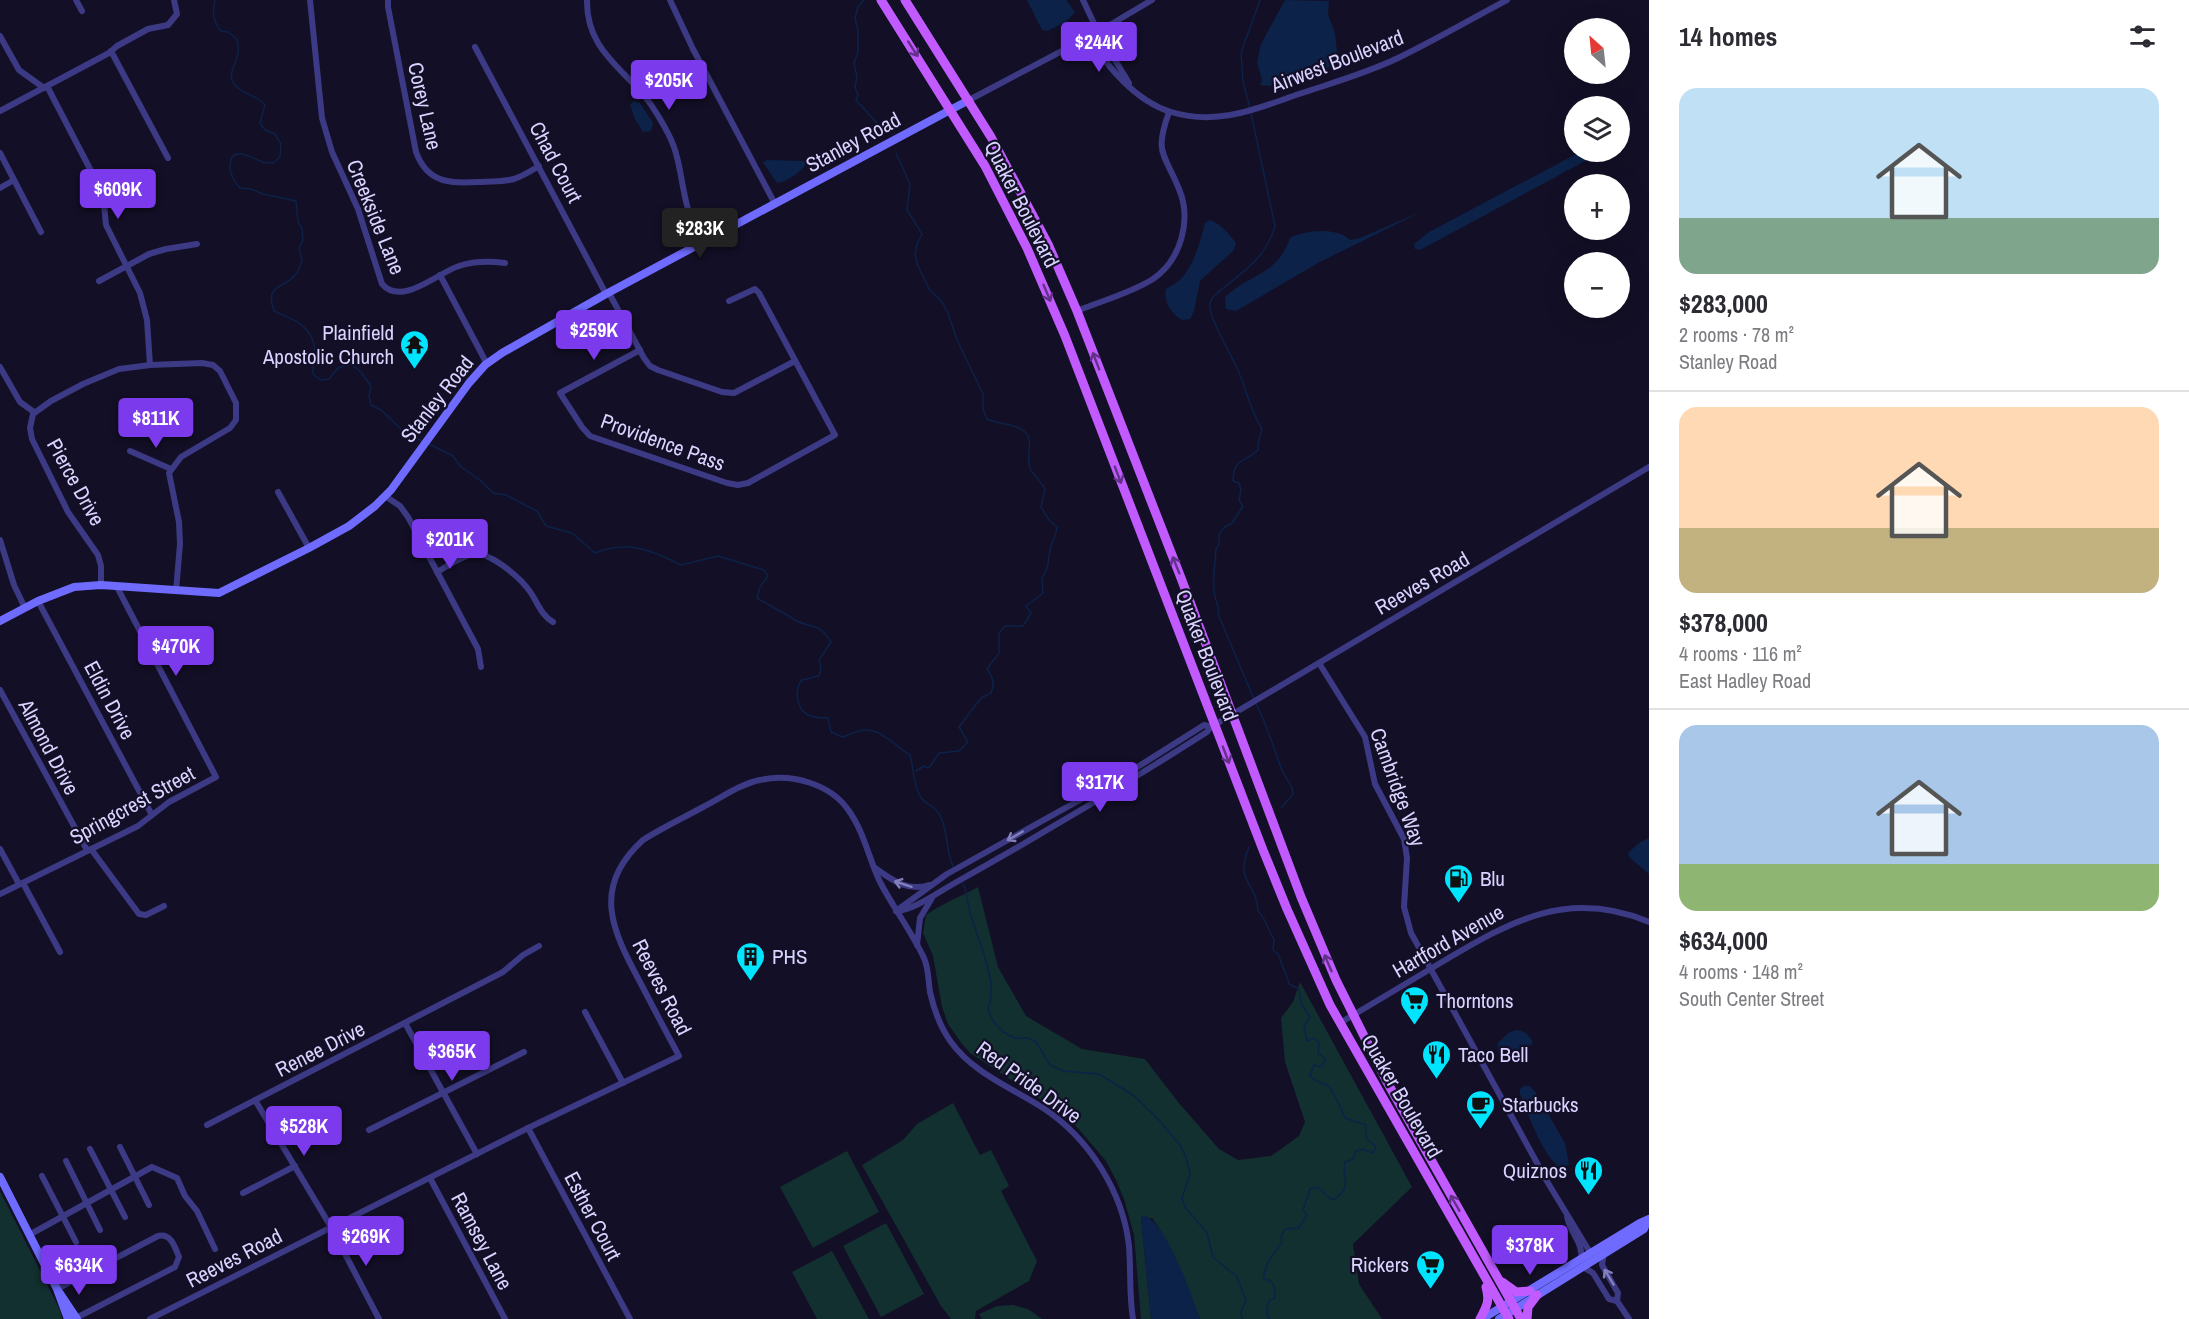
<!DOCTYPE html>
<html lang="en">
<head>
<meta charset="utf-8">
<style>
  :root { --surface:#fff; --page:#f2f2f3; --text:#2b2b33; --muted:#7c7c81; --line:#e1e1e2; --accent:#7c3aed }
  body { margin:0; font-family:"Archivo Narrow",sans-serif; background:var(--page); color:var(--text); height:100vh; display:flex; flex-direction:column; font-size:22px; white-space:nowrap }
  * { box-sizing:border-box; margin:0 }
  p { font-size:20px; color:var(--muted) }
  .icon { flex:none; width:33px; height:33px; fill:none; stroke:currentColor; stroke-width:2; stroke-linecap:round; stroke-linejoin:round }
  .map { position:relative; flex:1; overflow:hidden }
  .drawer { display:flex; flex-direction:column; background:var(--surface); width:540px }
  .drawer>* { flex:none }
  .needle { width:39px; rotate:333deg }
  .controls { position:absolute; left:1564px; top:18px; display:grid; gap:12px }
  .controls a { display:grid; place-items:center; width:66px; height:66px; border-radius:50%; background:var(--surface); box-shadow:0 6px 24px #0002; font-size:30px }
  .price { position:absolute; translate:-50% -51px; padding:0 14px; border-radius:6px; background:var(--accent); color:#fff; font-size:20px; line-height:39px; filter:drop-shadow(0 2px 3px #0008) }
  .price::after { content:''; position:absolute; left:50%; top:36px; width:18px; height:14px; margin-left:-9px; background:inherit; clip-path:polygon(0 0,100% 0,50% 100%) }
  .price.selected { background:#222; color:#fff }
  ul { padding:0; list-style:none }
  li { display:grid; align-content:center; gap:12px; height:318px; padding:0 30px }
  li+li { border-top:2px solid var(--line) }
  li span { display:grid; place-items:center; height:186px; border-radius:18px; color:#555 }
  li>.icon { margin-inline-start:auto }
  span .icon { width:108px; height:108px; fill:#fffc; stroke-width:1 }
  li b { font-size:26px }
  h2 { display:flex; justify-content:space-between; align-items:center; height:72px; padding:0 30px; font-size:26px }
  main { display:flex; flex:1; min-height:0 }
  .map>svg:first-child { display:block }
  .green { fill:#12302f }
  .water { fill:#0c2248 }
  .lines { fill:none; stroke-linecap:round; stroke-linejoin:round }
  .stream { stroke:#0c2248; stroke-width:1.5 }
  .street { stroke:#3d3a85; stroke-width:6 }
  .secondary { stroke:#6f6bff; stroke-width:8 }
  .primary { stroke:#c25bff; stroke-width:9 }
  .oneway { stroke:#623188 }
  .oneway2 { stroke:#837fbc }
  .labels { text-anchor:middle; dominant-baseline:central; stroke-width:4.5; stroke-linejoin:round; paint-order:stroke }
  .street-label { font-size:21px; fill:#d9d4ff; stroke:#130f26 }
  .poi-label { font-size:21px; fill:#d9d4ff; stroke:#130f26; text-anchor:start }
</style>
</head>
<body>
<main>
<div class="map">
<svg width="1649" height="1319" viewBox="0 0 1649 1319">
  <rect width="100%" height="100%" fill="#130f26"/>
  <!-- green -->
  <g class="green">
    <path d="M978,887L998,967L1026,1016L1082,1049L1145,1059L1178,1102L1219,1149L1238,1160L1271,1156L1299,1136L1305,1122L1285,1062L1281,1018L1293,1002L1300,982L1412,1187L1353,1244L1359,1284L1382,1319H1200C1186,1284 1174,1248 1152,1218H1141L1151,1319H1141L1134,1235L1124,1199L1116,1180L1106,1161L1076,1126L1055,1109L970,1053L962,1044L948,1024L942,1007L933,956L923,933L926,915C943,903 960,897 978,887Z"/>
    <path d="M953,1103L980,1155L991,1150L1009,1186L1001,1191L1037,1261L1029,1281L976,1311L975,1319H951L941,1306L862,1165L903,1140L917,1124Z"/>
    <path d="M847,1151L879,1212L813,1248L780,1187Z"/>
    <path d="M0,1191L60,1310L62,1319H0Z"/>
    <path d="M886,1223L924,1294L881,1317L843,1246Z"/>
    <path d="M832,1251L869,1319H817L792,1272Z"/>
    <path d="M1013,1305L1028,1309L1042,1319H982L979,1314L997,1306Z"/>
  </g>
  <!-- water -->
  <g class="water">
    <path d="M1027,0H1066L1075,12L1066,22L1047,31L1042,30Z"/>
    <path d="M1285,0L1329,1L1328,14L1335,33L1338,61C1323,74 1279,89 1260,85L1262,80L1257,62L1261,44Z"/>
    <path d="M634,101L640,103L653,123L651,131L643,132L635,119L630,105Z"/>
    <path d="M1580,152H1602L1420,250L1415,249L1414,244L1429,232Z"/>
    <path d="M767,160L804,161L807,163C802,171 787,182 777,183L764,164L763,162Z"/>
    <path d="M1425,210L1318,263L1236,311L1226,309L1225,297C1250,273 1277,276 1290,238C1306,230 1336,227 1350,240L1360,238Z"/>
    <path d="M1210,220C1221,224 1229,234 1236,243L1234,250L1200,281L1194,311L1190,319L1182,320C1172,314 1163,302 1166,289C1170,286 1175,284 1179,281C1194,266 1200,242 1205,223Z"/>
    <path d="M1649,838V874L1630,858L1628,853L1639,843Z"/>
    <path d="M1515,1030C1524,1030 1528,1034 1533,1042C1526,1053 1517,1056 1505,1061C1498,1055 1497,1052 1498,1043L1507,1034Z"/>
    <path d="M1525,1085L1531,1087L1536,1093L1565,1143L1569,1164L1563,1170C1543,1158 1529,1116 1520,1094V1089Z"/>
    <path d="M1144,1215C1168,1225 1191,1294 1200,1319H1151L1141,1218Z"/>
  </g>
  <g class="lines">
    <!-- stream -->
    <g class="stream">
      <path d="M215,0C212,13 213,21 221,31L228,32L237,39C238,44 239,48 238,53C236,65 225,76 237,87C245,95 257,95 265,105L260,123L265,130L275,134L281,144L280,157L273,163C269,163 266,163 263,162C254,160 230,142 230,167C230,174 235,183 240,188L251,189L263,194L296,201L298,222L302,228L303,240L299,248L302,261C300,265 299,271 296,274C285,289 264,283 274,311C291,319 310,324 314,345C315,352 312,365 313,374L321,380L329,379L338,368L351,364L361,372L371,386L369,396L371,405L381,410L405,433L422,441"/>
      <path d="M864,0L858,7L855,18L858,31V52L854,63L857,77L855,87L858,95L856,100L884,131"/>
      <path d="M1250,108L1243,81L1241,53L1260,0"/>
      <path d="M1251,113L1275,226C1265,261 1240,273 1214,296C1211,300 1209,303 1210,309C1213,325 1228,349 1235,364C1246,385 1249,409 1262,429L1258,443V450C1246,462 1233,458 1233,481L1239,483L1241,490L1239,500L1243,506L1232,523L1225,527L1219,534V545L1216,549C1215,568 1210,591 1219,608L1218,614L1254,699"/>
      <path d="M896,153L910,184L907,210L922,234L917,244L915,255L918,266L929,289L942,302L948,313L957,340L983,394V409L987,419C997,424 1008,423 1019,428C1039,437 1023,457 1031,470C1035,477 1041,481 1045,489L1041,507L1049,520L1057,527C1056,537 1051,542 1050,550C1048,562 1049,568 1042,578L1043,593L1026,606L1031,613L1023,626H1005L999,633V653L987,669C993,678 995,683 991,693L981,698L959,727L968,742L959,751L939,753L929,768L924,766L916,771"/>
      <path d="M429,444L453,456L460,466L481,481L493,493L506,495L537,511L546,526L572,533L595,553C627,540 652,550 681,565L718,556L764,570L768,576L760,587L757,598C770,606 783,612 795,620C811,629 818,621 831,642L819,660L821,667L819,676L802,680C794,690 796,708 808,715C814,718 821,718 828,718L831,732L842,737C849,735 858,730 865,730C881,729 897,747 910,755C914,769 913,784 920,796C927,808 935,802 942,820C948,835 946,852 953,866"/>
      <path d="M1256,704C1267,724 1273,746 1281,768C1285,778 1293,784 1293,794L1281,808"/>
      <path d="M1249,847C1234,884 1257,881 1258,911C1267,920 1267,929 1274,939L1273,950L1279,955C1281,966 1287,973 1289,984L1299,989L1301,1003L1310,1017L1304,1026L1307,1041L1314,1038L1319,1043L1318,1053L1326,1059L1321,1067L1314,1065L1310,1076C1316,1082 1320,1082 1327,1085C1333,1089 1342,1111 1345,1118L1366,1125V1138L1376,1147L1373,1153L1363,1149L1356,1151L1353,1159L1345,1162C1341,1181 1354,1184 1334,1200L1329,1198L1318,1187L1310,1189L1303,1210L1307,1215L1299,1228L1285,1229L1281,1237L1282,1243C1274,1252 1263,1266 1264,1279L1271,1281L1275,1288V1298L1269,1301C1267,1307 1265,1313 1269,1319"/>
      <path d="M961,881L965,888L970,913L985,957L991,982V997L988,1010L993,1021L1003,1032L1015,1038H1028L1036,1042L1050,1065L1063,1071L1099,1074L1133,1095L1159,1120L1180,1145L1186,1157L1190,1174L1182,1198L1185,1207L1207,1233L1213,1257L1237,1277L1246,1301L1241,1312L1242,1319"/>
    </g>
    <!-- street -->
    <g class="street">
      <path d="M76,0L82,11"/>
      <path d="M310,0L322,118L332,152L358,209L382,284C402,307 437,273 459,266C474,261 490,261 505,263"/>
      <path d="M388,0V7L416,152C428,185 452,183 481,182C492,181 503,182 514,179C523,176 531,171 539,166"/>
      <path d="M587,0C586,56 633,72 657,114C663,124 670,135 674,147C681,167 682,189 688,209C692,221 698,232 704,242"/>
      <path d="M670,0L693,49L775,204"/>
      <path d="M1083,0L1098,32L1129,83"/>
      <path d="M0,36L19,70L44,88"/>
      <path d="M1088,37C1108,67 1135,101 1171,112C1218,126 1256,109 1299,94C1332,83 1367,73 1398,58C1435,40 1471,19 1507,0"/>
      <path d="M475,47L606,294"/>
      <path d="M111,51L168,158"/>
      <path d="M47,86L103,194L106,225L140,293L147,320L150,365"/>
      <path d="M969,100L1098,32L1152,0"/>
      <path d="M0,111L109,53L117,46L148,29L168,25L177,14L174,0"/>
      <path d="M0,153L41,232"/>
      <path d="M0,188L14,180"/>
      <path d="M440,275L487,364"/>
      <path d="M99,281L149,254L166,249L197,244"/>
      <path d="M609,293L644,358L650,366L658,370L722,392L734,393L795,361"/>
      <path d="M1077,311C1101,301 1131,293 1153,279C1181,260 1192,220 1179,189C1164,152 1154,154 1169,112"/>
      <path d="M640,350L560,393L582,427L590,436L727,483L738,485L748,483L835,435L759,293L755,289L729,301"/>
      <path d="M0,367L20,402L34,412"/>
      <path d="M130,451L171,469"/>
      <path d="M278,492L309,548"/>
      <path d="M385,496L400,506L408,517L478,649L481,667"/>
      <path d="M0,540L14,585L25,608"/>
      <path d="M437,572C448,566 462,555 475,554C492,553 522,579 531,593C538,604 542,616 553,622"/>
      <path d="M101,585V566L98,555L68,512L32,439L30,428L33,414L51,401L83,384L119,369L150,365L202,363L213,365L220,371L236,403V420L230,428L181,457L169,473L179,522L180,544L176,591"/>
      <path d="M38,601L152,815"/>
      <path d="M1319,663L1365,737L1375,784L1404,839L1407,858L1404,907L1411,933L1548,1183L1591,1254"/>
      <path d="M0,690L87,850"/>
      <path d="M0,849L19,884"/>
      <path d="M91,849L139,914L146,915L164,906"/>
      <path d="M875,868C892,880 907,892 929,885"/>
      <path d="M23,883L60,952"/>
      <path d="M0,894L138,826L169,802L216,777L117,587"/>
      <path d="M896,911C912,911 939,892 953,884C1039,836 1124,785 1207,732L1211,727L1649,467"/>
      <path d="M896,911L947,874L1128,773L1204,725L1211,727"/>
      <path d="M917,945L920,918L932,898"/>
      <path d="M585,1012L623,1083"/>
      <path d="M405,1023L477,1154"/>
      <path d="M1340,1023C1374,1003 1408,982 1442,962C1511,921 1568,888 1649,922"/>
      <path d="M255,1100L331,1227L379,1319"/>
      <path d="M207,1125L503,972L523,955L539,946"/>
      <path d="M528,1128L630,1319"/>
      <path d="M369,1130L524,1052"/>
      <path d="M120,1147L149,1205"/>
      <path d="M90,1149L125,1217"/>
      <path d="M66,1161L100,1230"/>
      <path d="M42,1176L76,1242"/>
      <path d="M430,1178L505,1319"/>
      <path d="M243,1193L295,1166"/>
      <path d="M1567,1216C1569,1233 1584,1242 1581,1260"/>
      <path d="M29,1235L152,1167L177,1178L185,1196L197,1211L215,1249"/>
      <path d="M1604,1253L1602,1265L1618,1293L1617,1301L1629,1319"/>
      <path d="M1583,1267L1593,1273L1609,1299L1617,1301"/>
      <path d="M57,1289L158,1236C171,1233 175,1247 179,1257L175,1267L76,1318"/>
      <path d="M150,1319L528,1128L679,1056C666,1032 653,1007 640,982C612,930 591,887 643,840C662,828 683,818 703,807C721,798 740,784 760,780C792,773 831,784 849,811C864,832 869,859 880,882C893,907 911,931 923,956C929,967 928,980 930,992C934,1010 940,1027 951,1042C973,1073 1012,1088 1043,1108C1089,1138 1123,1192 1129,1246C1131,1271 1129,1295 1133,1319"/>
    </g>
    <!-- secondary -->
    <g class="secondary">
      <path d="M0,621L38,601L74,587L101,585L219,593L309,548L349,526L375,506L391,490L469,383L485,365L502,353L606,294L969,100"/>
      <path d="M0,1177L57,1289L68,1319"/>
      <path d="M59,1292L77,1319"/>
      <path d="M1482,1319L1640,1223L1649,1219"/>
      <path d="M1499,1319L1644,1229L1648,1220"/>
    </g>
    <!-- primary -->
    <g class="primary">
      <path d="M881,0L985,166L1027,248L1065,336L1263,850L1287,909L1330,1005L1509,1319"/>
      <path d="M905,0L991,137L1048,244L1077,311L1181,578L1301,897L1336,980L1387,1082L1521,1319"/>
      <path d="M1502,1282L1516,1292L1530,1291"/>
      <path d="M1480,1319C1487,1306 1490,1301 1486,1287"/>
      <path d="M1527,1319L1528,1307L1537,1295"/>
    </g>
  </g>
  <!-- one-way arrows -->
  <defs><path id="oneway-shaft" d="M-6 0H5M1.5-3L5.5 0L1.5 3" fill="none" stroke-width="1.6" stroke-linecap="round" stroke-linejoin="round" transform="scale(1.5)"/></defs>
  <g class="oneway">
    <use href="#oneway-shaft" transform="translate(913 49) rotate(57)"/>
    <use href="#oneway-shaft" transform="translate(1047 293) rotate(67)"/>
    <use href="#oneway-shaft" transform="translate(1096 361) rotate(-111)"/>
    <use href="#oneway-shaft" transform="translate(1118 475) rotate(69)"/>
    <use href="#oneway-shaft" transform="translate(1176 565) rotate(-112)"/>
    <use href="#oneway-shaft" transform="translate(1226 755) rotate(69)"/>
    <use href="#oneway-shaft" transform="translate(1328 963) rotate(-113)"/>
    <use href="#oneway-shaft" transform="translate(1455 1203) rotate(-120)"/>
  </g>
  <g class="oneway2">
    <use href="#oneway-shaft" transform="translate(1015 836) rotate(150)"/>
    <use href="#oneway-shaft" transform="translate(903 884) rotate(-162)"/>
    <use href="#oneway-shaft" transform="translate(1609 1277) rotate(-121)"/>
  </g>
  <!-- icons -->
  <defs>
    <symbol id="temple-pin" viewBox="-11 -11 22 30"><path d="M0 17L-7.5 6A9.5 9.5 0 1 1 7.5 6Z" fill="#00e5ff" stroke="#130f26"/><path d="M0-6L5-2H3V0L6.5 2.5H4V6H1.5V3h-3V6H-4V2.5H-6.5L-3 0V-2H-5Z" fill="#111"/></symbol>
    <symbol id="fuel-pin" viewBox="-11 -11 22 30"><path d="M0 17L-7.5 6A9.5 9.5 0 1 1 7.5 6Z" fill="#00e5ff" stroke="#130f26"/><path d="M-5.5-6h7V0h2V4h1.3V-2.5L3-4.5l.8-.8L6-3V5H2.5V1h-1V6h-7ZM-4.2-4.7v3.2H.2V-4.7Z" fill="#111"/></symbol>
    <symbol id="building-pin" viewBox="-11 -11 22 30"><path d="M0 17L-7.5 6A9.5 9.5 0 1 1 7.5 6Z" fill="#00e5ff" stroke="#130f26"/><path d="M-4-6H4V6H1V3H-1V6H-4ZM-2.5-4.3h1.7v1.8h-1.7ZM.8-4.3h1.7v1.8H.8ZM-2.5-1h1.7V.8h-1.7ZM.8-1h1.7V.8H.8Z" fill="#111"/></symbol>
    <symbol id="supermarket-pin" viewBox="-11 -11 22 30"><path d="M0 17L-7.5 6A9.5 9.5 0 1 1 7.5 6Z" fill="#00e5ff" stroke="#130f26"/><path d="M-6-5.5h2.5l.6 2H6L4.5 2H-2.5L-4.4-4H-6ZM-1.5 3.2a1.3 1.3 0 1 0 .1 0ZM3 3.2a1.3 1.3 0 1 0 .1 0Z" fill="#111"/></symbol>
    <symbol id="restaurant-pin" viewBox="-11 -11 22 30"><path d="M0 17L-7.5 6A9.5 9.5 0 1 1 7.5 6Z" fill="#00e5ff" stroke="#130f26"/><path d="M-5-6h1v4h1v-4h1v4h1v-4h1v5L-1.5 .5V6h-2V.5L-5-1ZM5-6V6H3V1.5H1.5Q1.5-4 5-6Z" fill="#111"/></symbol>
    <symbol id="cafe-pin" viewBox="-11 -11 22 30"><path d="M0 17L-7.5 6A9.5 9.5 0 1 1 7.5 6Z" fill="#00e5ff" stroke="#130f26"/><path d="M-5.5-4.5H6V0H3Q3 3.5 0 3.5H-2.5Q-5.5 3.5-5.5 0ZM3-3.2v2h1.7v-2ZM-6 4.5H4V6H-6Z" fill="#111"/></symbol>
  </defs>
  <g fill-rule="evenodd">
    <use href="#temple-pin" x="398" y="328" width="33" height="45"/>
    <use href="#fuel-pin" x="1442" y="862" width="33" height="45"/>
    <use href="#building-pin" x="734" y="940" width="33" height="45"/>
    <use href="#supermarket-pin" x="1398" y="984" width="33" height="45"/>
    <use href="#restaurant-pin" x="1420" y="1038" width="33" height="45"/>
    <use href="#cafe-pin" x="1464" y="1088" width="33" height="45"/>
    <use href="#restaurant-pin" x="1572" y="1154" width="33" height="45"/>
    <use href="#supermarket-pin" x="1414" y="1248" width="33" height="45"/>
  </g>
  <g class="labels">
    <!-- street labels -->
    <g class="street-label">
      <text transform="translate(1337 61) rotate(-21)">Airwest Boulevard</text>
      <text transform="translate(425 106) rotate(77)">Corey Lane</text>
      <text transform="translate(853 142) rotate(-28)">Stanley Road</text>
      <text transform="translate(556 162) rotate(62)">Chad Court</text>
      <text transform="translate(1022 204) rotate(63)">Quaker Boulevard</text>
      <text transform="translate(376 217) rotate(68)">Creekside Lane</text>
      <text transform="translate(437 399) rotate(-52)">Stanley Road</text>
      <text transform="translate(663 442) rotate(20)">Providence Pass</text>
      <text transform="translate(76 482) rotate(61)">Pierce Drive</text>
      <text transform="translate(1422 583) rotate(-30)">Reeves Road</text>
      <text transform="translate(1207 655) rotate(69)">Quaker Boulevard</text>
      <text transform="translate(110 700) rotate(62)">Eldin Drive</text>
      <text transform="translate(49 747) rotate(62)">Almond Drive</text>
      <text transform="translate(1398 787) rotate(70)">Cambridge Way</text>
      <text transform="translate(132 805) rotate(-29)">Springcrest Street</text>
      <text transform="translate(1448 941) rotate(-30)">Hartford Avenue</text>
      <text transform="translate(662 987) rotate(63)">Reeves Road</text>
      <text transform="translate(320 1049) rotate(-27)">Renee Drive</text>
      <text transform="translate(1029 1082) rotate(36)">Red Pride Drive</text>
      <text transform="translate(1402 1096) rotate(60)">Quaker Boulevard</text>
      <text transform="translate(593 1216) rotate(62)">Esther Court</text>
      <text transform="translate(482 1241) rotate(62)">Ramsey Lane</text>
      <text transform="translate(234 1258) rotate(-27)">Reeves Road</text>
    </g>
    <!-- poi labels -->
    <g class="poi-label">
      <text x="394" y="332" text-anchor="end">Plainfield<tspan x="394" dy="24">Apostolic Church</tspan></text>
      <text x="1480" y="878">Blu</text>
      <text x="772" y="956">PHS</text>
      <text x="1436" y="1000">Thorntons</text>
      <text x="1458" y="1054">Taco Bell</text>
      <text x="1502" y="1104">Starbucks</text>
      <text x="1567" y="1170" text-anchor="end">Quiznos</text>
      <text x="1409" y="1264" text-anchor="end">Rickers</text>
    </g>
  </g>
</svg>
<div class="controls">
<a><svg class="needle" viewBox="-14 -14 28 28"><path d="M0-13l5 13h-10z" fill="#e53935"/><path d="M0 13l5-13h-10z" fill="#7c7c81"/></svg></a>
<a><svg class="icon" aria-label="layers" viewBox="0 0 24 24"><path d="M12 4l9 5-9 5-9-5zM3 14l9 5 9-5"/></svg></a>
<a>+</a>
<a>−</a>
</div>
<b class="price" style="left:1099px;top:73px">$244K</b>
<b class="price" style="left:669px;top:111px">$205K</b>
<b class="price" style="left:118px;top:220px">$609K</b>
<b class="price selected" style="left:700px;top:259px">$283K</b>
<b class="price" style="left:594px;top:361px">$259K</b>
<b class="price" style="left:156px;top:449px">$811K</b>
<b class="price" style="left:450px;top:570px">$201K</b>
<b class="price" style="left:176px;top:677px">$470K</b>
<b class="price" style="left:1100px;top:813px">$317K</b>
<b class="price" style="left:452px;top:1082px">$365K</b>
<b class="price" style="left:304px;top:1157px">$528K</b>
<b class="price" style="left:366px;top:1267px">$269K</b>
<b class="price" style="left:1530px;top:1276px">$378K</b>
<b class="price" style="left:79px;top:1296px">$634K</b>
</div>
<section class="drawer">
<h2>14 homes<svg class="icon" aria-label="filters" viewBox="0 0 24 24"><path d="M4 7h16M4 17h16"/><circle cx="9" cy="7" r="2"/><circle cx="15" cy="17" r="2"/></svg></h2>
<ul>
<li><span style="background:linear-gradient(#bfe0f5 70%,#7fa58c 0)"><svg class="icon" aria-label="home" viewBox="0 0 24 24"><path d="M3 11l9-7 9 7M6 9v11h12V9"/></svg></span><div><b>$283,000</b><p>2 rooms · 78 m²</p><p>Stanley Road</p></div></li>
<li><span style="background:linear-gradient(#ffd9b3 65%,#c2b280 0)"><svg class="icon" aria-label="home" viewBox="0 0 24 24"><path d="M3 11l9-7 9 7M6 9v11h12V9"/></svg></span><div><b>$378,000</b><p>4 rooms · 116 m²</p><p>East Hadley Road</p></div></li>
<li><span style="background:linear-gradient(#a9c7e8 75%,#8fb573 0)"><svg class="icon" aria-label="home" viewBox="0 0 24 24"><path d="M3 11l9-7 9 7M6 9v11h12V9"/></svg></span><div><b>$634,000</b><p>4 rooms · 148 m²</p><p>South Center Street</p></div></li>
</ul>
</section>
</main>
</body>
</html>
